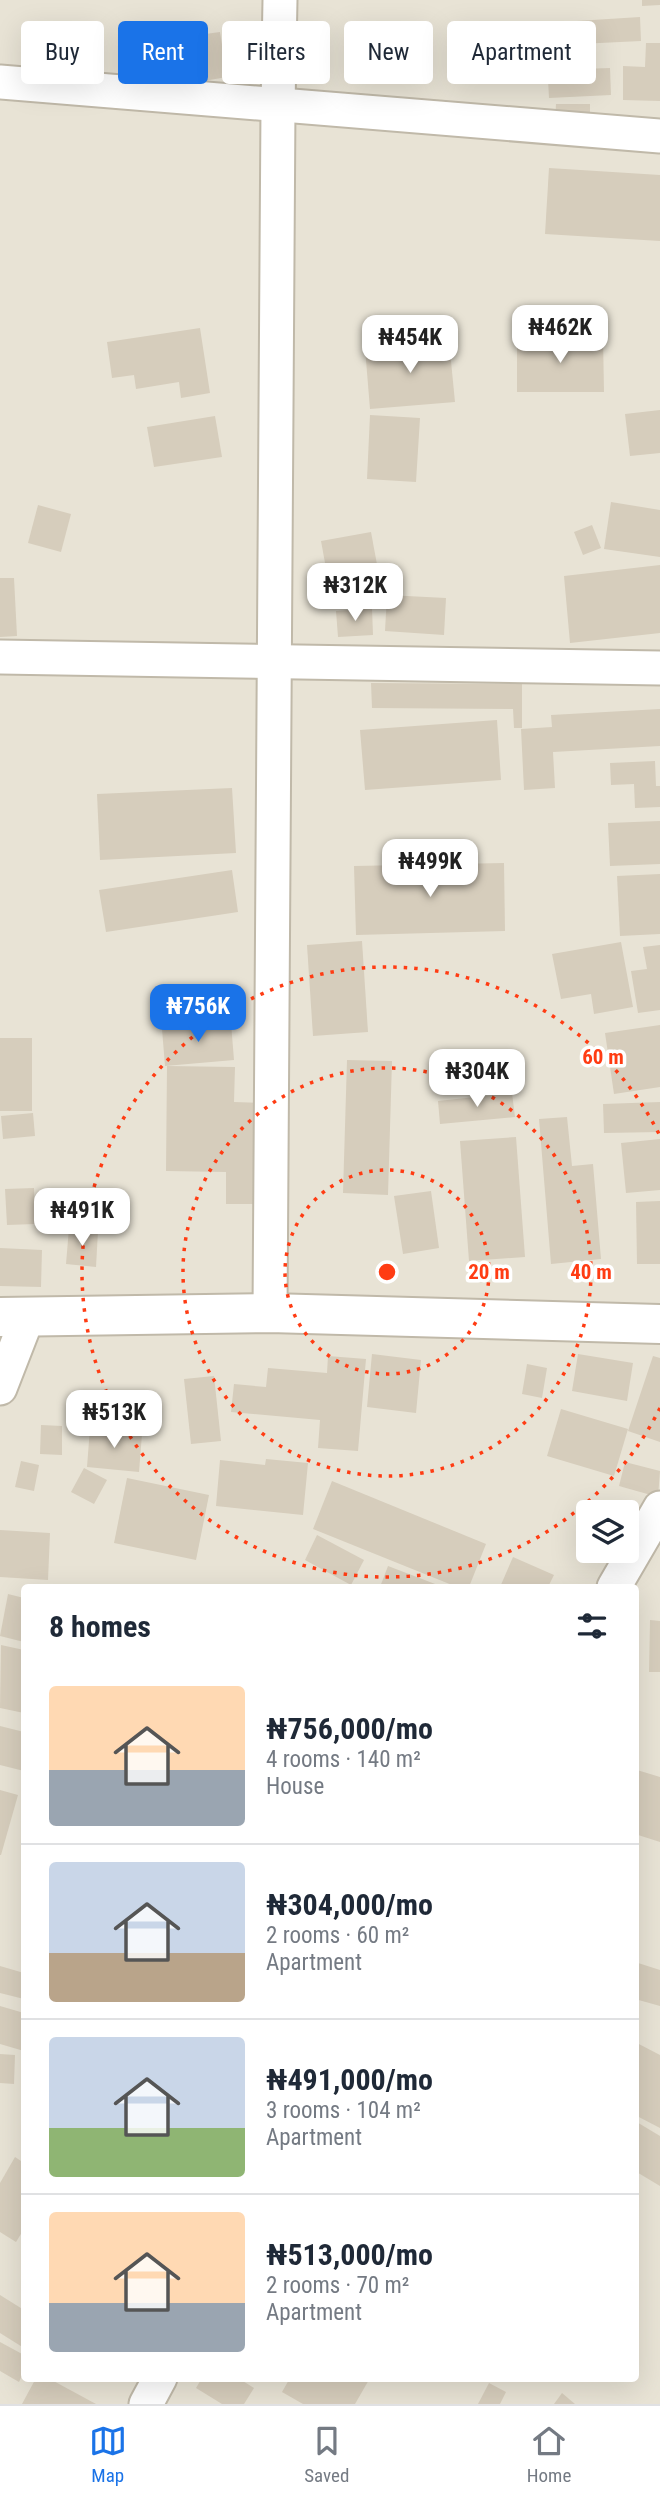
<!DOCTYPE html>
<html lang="en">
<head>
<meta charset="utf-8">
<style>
  :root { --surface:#fff; --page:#f6f6f7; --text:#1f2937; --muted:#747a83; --line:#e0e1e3; --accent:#1a73e8 }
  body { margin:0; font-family:"Roboto Condensed",sans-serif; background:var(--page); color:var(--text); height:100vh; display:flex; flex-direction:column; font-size:26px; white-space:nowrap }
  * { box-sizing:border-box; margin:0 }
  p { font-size:23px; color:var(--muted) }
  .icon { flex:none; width:38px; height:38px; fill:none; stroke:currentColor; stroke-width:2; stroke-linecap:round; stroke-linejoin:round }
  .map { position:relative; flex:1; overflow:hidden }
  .sheet { position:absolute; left:21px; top:1584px; width:618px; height:798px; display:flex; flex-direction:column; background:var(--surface); border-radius:7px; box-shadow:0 7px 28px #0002 }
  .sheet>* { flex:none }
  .guide { position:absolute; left:21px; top:21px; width:620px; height:63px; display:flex; gap:14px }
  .tools { position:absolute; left:576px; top:1500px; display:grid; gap:14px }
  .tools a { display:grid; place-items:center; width:63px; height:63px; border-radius:7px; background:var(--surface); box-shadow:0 7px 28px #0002; font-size:35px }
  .price { position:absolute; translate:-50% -60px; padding:0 16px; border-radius:14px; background:#fff; color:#222; font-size:23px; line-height:46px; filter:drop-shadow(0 2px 4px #0008) }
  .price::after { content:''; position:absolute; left:50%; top:42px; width:21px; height:16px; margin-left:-10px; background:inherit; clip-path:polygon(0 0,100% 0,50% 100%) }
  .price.active { background:var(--accent); color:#fff }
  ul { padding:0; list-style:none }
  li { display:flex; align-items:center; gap:21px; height:175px; padding:0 28px }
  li+li { border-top:2px solid var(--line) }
  li span { display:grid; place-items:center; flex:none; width:196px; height:140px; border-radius:7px; color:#555 }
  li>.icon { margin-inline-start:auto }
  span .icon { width:84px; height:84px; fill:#fffc; stroke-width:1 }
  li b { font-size:30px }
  h2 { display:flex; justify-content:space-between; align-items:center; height:84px; padding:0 28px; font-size:30px }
  .chip { padding:0 24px; border-radius:7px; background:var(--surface); box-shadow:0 7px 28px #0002; font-size:24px; line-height:63px }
  .chip.active { background:var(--accent); color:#fff }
  .dock { display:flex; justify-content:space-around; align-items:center; height:98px; border-top:2px solid var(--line); background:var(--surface); font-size:19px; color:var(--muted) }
  .dock a { display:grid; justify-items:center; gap:4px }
  .dock .active { color:var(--accent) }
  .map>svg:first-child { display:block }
  .residential { fill:#e8e3d5; fill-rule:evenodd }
  .building { fill:#d6cdbc }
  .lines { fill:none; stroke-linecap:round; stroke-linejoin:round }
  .minor-casing { stroke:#c0b9a9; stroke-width:37 }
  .tertiary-casing { stroke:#c0b9a9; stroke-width:42 }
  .minor { stroke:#fff; stroke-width:33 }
  .tertiary { stroke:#fff; stroke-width:38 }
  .ring { fill:none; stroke:#ff3c13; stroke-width:3.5; stroke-dasharray:3.5 7 }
  .centre { fill:#ff3c13; stroke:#fff; stroke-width:3.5 }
  .ring-label { font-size:21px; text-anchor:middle; font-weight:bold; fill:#ff3c13; stroke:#fff; stroke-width:7; stroke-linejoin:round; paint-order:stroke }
</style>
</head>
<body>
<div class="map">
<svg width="660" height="2404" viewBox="0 0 660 2404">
  <rect width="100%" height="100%" fill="#f4f1e7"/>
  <!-- residential -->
  <path class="residential" d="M0,0H660V2404H0ZM588,1512H626V1550H588ZM24,1587H635V2378H24Z"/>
  <!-- building -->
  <g class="building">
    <path d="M642,0H660V5L642,6Z"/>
    <path d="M640,17L641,41L579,44L581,69L610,68L611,95L549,98L545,23Z"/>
    <path d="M142,30L187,34L182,93L138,90Z"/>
    <path d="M220,32L227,77L198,82L191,36Z"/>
    <path d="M646,43H660V101L623,100V66L645,67Z"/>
    <path d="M556,104H590V124L555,123Z"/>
    <path d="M549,168L660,175V241L545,234Z"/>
    <path d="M200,328L210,393L181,398L179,382L136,389L134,375L112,378L107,342Z"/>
    <path d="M517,337L603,338L604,392H517Z"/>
    <path d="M449,341L455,402L370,409L365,348Z"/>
    <path d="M660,410V453L630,456L625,414Z"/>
    <path d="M370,415L420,418L416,482L367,479Z"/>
    <path d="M215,416L222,457L154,467L147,427Z"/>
    <path d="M611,502L660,510V557L604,549Z"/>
    <path d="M38,505L71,514L61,552L28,543Z"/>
    <path d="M592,525L601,548L583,555L574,532Z"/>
    <path d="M371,532L383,597L333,606L321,541Z"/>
    <path d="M660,565V633L570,643L564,576Z"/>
    <path d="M0,578H14L17,636L0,637Z"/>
    <path d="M387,595L446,598L444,635L385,631Z"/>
    <path d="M372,608L373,635L338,637L336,611Z"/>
    <path d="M371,683L522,684V728H514L513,709L372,708Z"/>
    <path d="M660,709V746L553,752L555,788L524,790L521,729L552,727L551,715Z"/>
    <path d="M497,720L501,780L365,790L360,730Z"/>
    <path d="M655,761L656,786H660V807L635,808L634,784L611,785L610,763Z"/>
    <path d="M232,788L236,853L100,860L97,794Z"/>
    <path d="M660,821V864L610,866L608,823Z"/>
    <path d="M504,863L505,931L356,935L354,866Z"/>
    <path d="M232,870L238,912L106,932L99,890Z"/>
    <path d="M660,874V934L620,936L617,876Z"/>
    <path d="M362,941L368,1032L313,1036L307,945Z"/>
    <path d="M621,942L633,1007L594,1014L591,994L561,999L552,954Z"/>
    <path d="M660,945V1010L638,1013L631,971L647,969L643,947Z"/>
    <path d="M231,1023L234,1060L165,1066L162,1029Z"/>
    <path d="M660,1025V1087L614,1094L605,1033Z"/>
    <rect x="0" y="1038" width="32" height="73"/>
    <path d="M347,1060L392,1061L388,1195L343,1193Z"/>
    <path d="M167,1066L235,1067L234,1102L260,1103L259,1204H226V1172L166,1171Z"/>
    <path d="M512,1093L515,1117L440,1124L438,1101Z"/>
    <path d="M660,1102V1132L604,1133L603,1104Z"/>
    <path d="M33,1113L35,1136L3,1139L1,1116Z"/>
    <path d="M567,1117L572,1166L593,1164L601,1259L551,1264L539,1119Z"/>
    <path d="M516,1137L525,1257L469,1261L460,1141Z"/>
    <path d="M660,1139V1190L626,1193L621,1143Z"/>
    <path d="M34,1188L35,1224L7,1225L5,1189Z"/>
    <path d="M431,1191L439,1248L403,1254L394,1196Z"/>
    <path d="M660,1201V1264H637L636,1202Z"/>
    <path d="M69,1228L98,1231L96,1267L66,1264Z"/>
    <path d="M0,1248L42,1250L41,1287L0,1286Z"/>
    <path d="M372,1354L421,1360L416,1413L367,1407Z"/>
    <path d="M578,1354L633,1363L627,1401L572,1391Z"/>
    <path d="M328,1356L366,1359L358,1451L318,1448L320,1420L231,1412L234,1384L266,1387L268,1368L327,1373Z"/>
    <path d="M653,1356L660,1358V1442L628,1431Z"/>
    <path d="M527,1364L547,1368L542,1398L522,1394Z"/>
    <path d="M214,1376L221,1441L191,1444L184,1379Z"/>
    <path d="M86,1393L159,1398L157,1427L84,1422Z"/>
    <path d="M561,1409L628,1429L614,1476L547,1456Z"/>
    <path d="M41,1425L62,1426V1455L40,1454Z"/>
    <path d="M90,1428L142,1434L139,1472L87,1467Z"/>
    <path d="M266,1459L308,1463L303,1515L216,1506L220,1460L265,1465Z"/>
    <path d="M21,1461L39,1465L34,1491L15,1487Z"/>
    <path d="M625,1462L660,1471L658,1497L619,1486Z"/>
    <path d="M84,1468L107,1480L94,1504L71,1492Z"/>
    <path d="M127,1478L209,1495L196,1560L114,1543Z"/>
    <path d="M332,1481L486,1544L469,1587H457L313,1529Z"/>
    <path d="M0,1530L50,1533L48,1580L0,1577Z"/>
    <path d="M317,1535L364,1560L351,1585L305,1560Z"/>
    <path d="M513,1557L554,1575L548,1587H500Z"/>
    <path d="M388,1566L443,1587H380Z"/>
    <path d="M8,1594L24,1598V1642L0,1636Z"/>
    <path d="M650,1620L660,1621V1672H649Z"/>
    <path d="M1,1645L24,1650V1713L0,1708Z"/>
    <path d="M0,1726L24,1732V1771L0,1765Z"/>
    <path d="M637,1770L660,1777V1842L635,1834Z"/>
    <path d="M0,1790L18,1795L1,1855H0Z"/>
    <path d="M635,1962L660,1970V2006L635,1999Z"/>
    <path d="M0,1966L24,1973V1999L0,1993Z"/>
    <path d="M0,2006L24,2013V2051L0,2044Z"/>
    <path d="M635,2042L660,2055V2128L635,2115Z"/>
    <path d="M0,2054L15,2055L14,2084L0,2083Z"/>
    <path d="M635,2121L660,2136V2186L635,2171Z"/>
    <path d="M15,2157L24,2163V2229L16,2242L0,2232V2183Z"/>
    <path d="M0,2295L24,2310V2348L0,2333Z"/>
    <path d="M0,2342L24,2355V2371L19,2382L0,2371Z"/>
    <path d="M36,2378H48L96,2404H22Z"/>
    <path d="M202,2378H238L254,2388L244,2404H222L196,2388Z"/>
    <path d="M290,2378H370L355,2404H303L282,2392Z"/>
    <path d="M489,2383L506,2392L500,2404H478Z"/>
    <path d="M562,2393L575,2404H554Z"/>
  </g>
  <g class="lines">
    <defs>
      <g id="minor">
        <path d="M0,82L660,136"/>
        <path d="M0,657L660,668"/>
        <path d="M270,1313L278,106L280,0"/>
        <path d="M0,1388L28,1316"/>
        <path d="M614,1587L660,1508"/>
        <path d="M146,2404L160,2378"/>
      </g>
      <path id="tertiary" d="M0,1317L270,1313L660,1324"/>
    </defs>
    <!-- minor casing -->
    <use href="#minor" class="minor-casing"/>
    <!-- tertiary casing -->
    <use href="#tertiary" class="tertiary-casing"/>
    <!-- minor -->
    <use href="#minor" class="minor"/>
    <!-- tertiary -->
    <use href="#tertiary" class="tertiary"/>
  </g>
  <!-- distance rings -->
  <g class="ring">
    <circle cx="387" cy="1272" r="102"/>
    <circle cx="387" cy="1272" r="204"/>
    <path d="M660 1408A305 305 0 1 1 660 1136"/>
  </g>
  <circle cx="387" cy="1272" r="10" class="centre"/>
  <g class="ring-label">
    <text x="603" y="1064">60 m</text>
    <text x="489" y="1279">20 m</text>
    <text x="591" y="1279">40 m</text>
  </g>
</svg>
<div class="tools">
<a><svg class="icon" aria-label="layers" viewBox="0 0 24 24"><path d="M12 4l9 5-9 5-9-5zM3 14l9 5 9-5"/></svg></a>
</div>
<b class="price" style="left:560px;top:365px">₦462K</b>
<b class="price" style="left:410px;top:375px">₦454K</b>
<b class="price" style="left:355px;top:623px">₦312K</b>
<b class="price" style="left:430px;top:899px">₦499K</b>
<b class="price active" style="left:198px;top:1044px">₦756K</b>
<b class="price" style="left:477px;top:1109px">₦304K</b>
<b class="price" style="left:82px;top:1248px">₦491K</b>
<b class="price" style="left:114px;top:1450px">₦513K</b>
<div class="guide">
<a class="chip">Buy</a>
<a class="chip active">Rent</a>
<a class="chip">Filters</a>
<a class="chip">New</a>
<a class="chip">Apartment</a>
</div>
<section class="sheet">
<h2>8 homes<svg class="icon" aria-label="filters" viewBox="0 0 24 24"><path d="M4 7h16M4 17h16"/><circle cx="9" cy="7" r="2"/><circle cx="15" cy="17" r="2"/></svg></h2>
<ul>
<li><span style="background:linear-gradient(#ffd9b3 60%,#9aa5b1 0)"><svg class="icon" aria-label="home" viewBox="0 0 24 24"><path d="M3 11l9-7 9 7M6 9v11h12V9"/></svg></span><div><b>₦756,000/mo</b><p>4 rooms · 140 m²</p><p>House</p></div></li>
<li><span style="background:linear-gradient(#c9d6e8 65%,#b9a48a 0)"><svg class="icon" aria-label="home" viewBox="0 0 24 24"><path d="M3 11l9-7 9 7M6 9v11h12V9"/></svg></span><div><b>₦304,000/mo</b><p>2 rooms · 60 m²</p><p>Apartment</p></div></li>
<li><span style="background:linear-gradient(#c9d6e8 65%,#8fb573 0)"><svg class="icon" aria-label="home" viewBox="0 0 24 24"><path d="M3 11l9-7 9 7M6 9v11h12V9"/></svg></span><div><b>₦491,000/mo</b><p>3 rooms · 104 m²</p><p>Apartment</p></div></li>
<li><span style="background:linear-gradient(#ffd9b3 65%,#9aa5b1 0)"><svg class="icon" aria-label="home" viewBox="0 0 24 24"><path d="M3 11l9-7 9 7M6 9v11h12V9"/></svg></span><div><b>₦513,000/mo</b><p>2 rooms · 70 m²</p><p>Apartment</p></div></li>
</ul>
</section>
</div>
<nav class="dock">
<a class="active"><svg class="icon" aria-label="map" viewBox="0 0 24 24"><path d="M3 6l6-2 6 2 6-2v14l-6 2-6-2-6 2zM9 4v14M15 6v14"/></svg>Map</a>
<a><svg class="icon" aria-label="saved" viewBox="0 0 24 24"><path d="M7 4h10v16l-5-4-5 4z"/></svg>Saved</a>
<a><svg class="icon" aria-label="home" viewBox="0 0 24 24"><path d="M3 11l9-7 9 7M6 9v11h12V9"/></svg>Home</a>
</nav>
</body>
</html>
